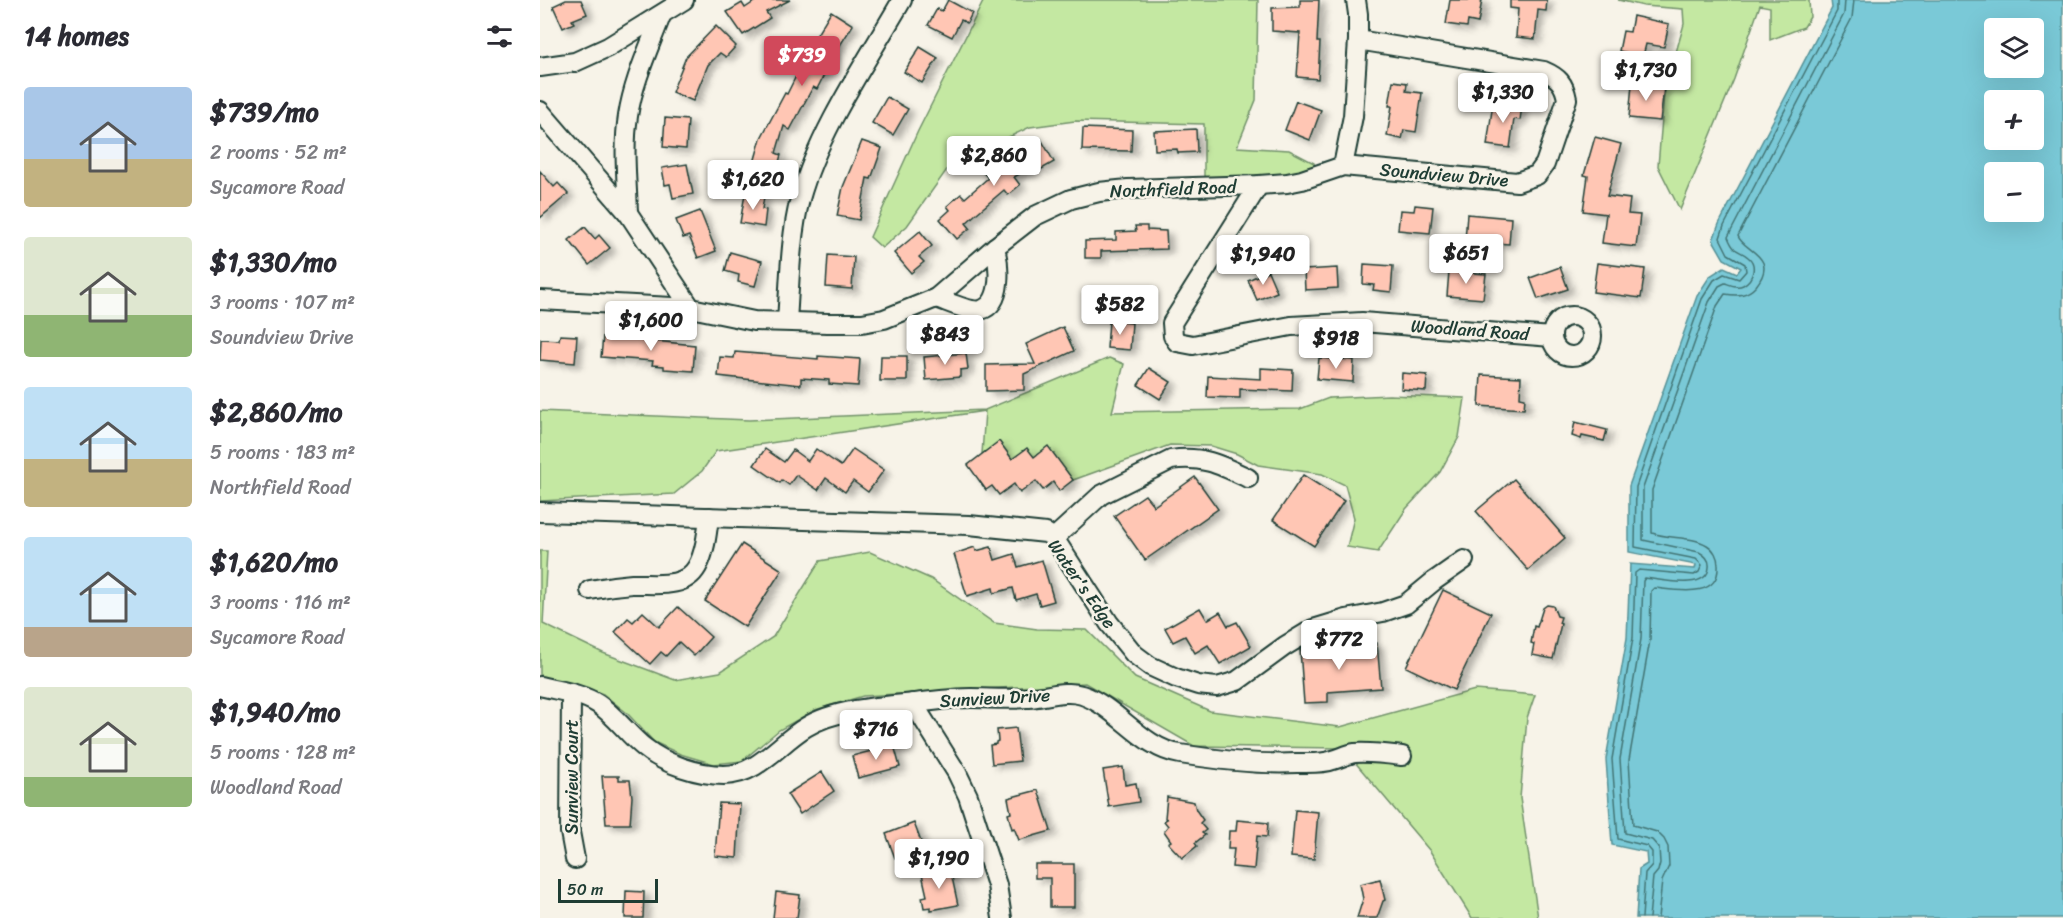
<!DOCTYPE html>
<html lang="en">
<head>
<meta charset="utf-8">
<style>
  :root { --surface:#fff; --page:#f2f2f3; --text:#2b2b33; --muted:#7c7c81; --accent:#d1495b }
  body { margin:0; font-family:Sriracha,sans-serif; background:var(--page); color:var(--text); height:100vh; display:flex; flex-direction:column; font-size:22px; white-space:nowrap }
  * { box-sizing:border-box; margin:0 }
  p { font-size:20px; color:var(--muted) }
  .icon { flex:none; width:33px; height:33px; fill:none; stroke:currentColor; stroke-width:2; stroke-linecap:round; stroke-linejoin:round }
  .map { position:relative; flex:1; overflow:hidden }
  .details { display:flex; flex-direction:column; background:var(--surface); width:540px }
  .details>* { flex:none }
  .controls { position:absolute; left:1444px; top:18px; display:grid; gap:12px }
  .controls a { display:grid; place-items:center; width:60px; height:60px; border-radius:6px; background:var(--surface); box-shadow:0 6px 24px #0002; font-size:30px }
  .scale { position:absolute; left:18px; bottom:15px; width:100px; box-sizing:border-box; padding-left:6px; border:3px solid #1f3d34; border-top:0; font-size:16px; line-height:21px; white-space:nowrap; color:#1f3d34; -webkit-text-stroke:4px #f7f3e8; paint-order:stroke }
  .price { position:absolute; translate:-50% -51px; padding:0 14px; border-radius:6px; background:#fff; color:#222; font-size:20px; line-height:39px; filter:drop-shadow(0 2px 3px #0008) }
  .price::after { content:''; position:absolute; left:50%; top:36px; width:18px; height:14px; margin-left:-9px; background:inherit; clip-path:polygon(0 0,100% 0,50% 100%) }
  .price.selected { background:var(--accent); color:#fff }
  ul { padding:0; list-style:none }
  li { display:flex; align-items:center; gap:18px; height:150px; padding:0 24px }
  li span { display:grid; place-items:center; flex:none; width:168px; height:120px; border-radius:6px; color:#555 }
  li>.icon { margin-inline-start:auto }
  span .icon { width:72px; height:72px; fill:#fffc; stroke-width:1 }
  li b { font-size:26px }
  h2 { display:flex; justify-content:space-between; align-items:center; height:72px; padding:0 24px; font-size:26px }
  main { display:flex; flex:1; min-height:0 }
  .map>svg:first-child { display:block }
  .green { fill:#c4e8a2; stroke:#72926b; stroke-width:1.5 }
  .water { fill:#7ac9d7; stroke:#569196; stroke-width:1.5; fill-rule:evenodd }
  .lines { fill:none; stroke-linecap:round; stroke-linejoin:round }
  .shore { stroke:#437575; stroke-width:1.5 }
  .building { fill:#ffc6b4; stroke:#1f3d34; stroke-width:1.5; filter:url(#shadow) }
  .minor-casing { stroke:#1f3d34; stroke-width:22 }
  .minor { stroke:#f7f3e8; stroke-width:18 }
  .labels { text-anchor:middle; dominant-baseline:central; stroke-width:5; stroke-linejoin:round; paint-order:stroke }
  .street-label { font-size:18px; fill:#1f3d34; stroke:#f7f3e8 }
</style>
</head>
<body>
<main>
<section class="details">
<h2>14 homes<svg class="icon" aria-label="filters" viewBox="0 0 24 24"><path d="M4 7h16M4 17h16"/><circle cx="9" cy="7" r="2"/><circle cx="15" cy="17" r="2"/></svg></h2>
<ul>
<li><span style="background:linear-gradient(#a9c7e8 60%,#c2b280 0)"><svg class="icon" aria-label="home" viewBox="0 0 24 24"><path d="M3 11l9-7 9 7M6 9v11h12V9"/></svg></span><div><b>$739/mo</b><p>2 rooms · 52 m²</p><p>Sycamore Road</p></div></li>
<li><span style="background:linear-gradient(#dfe7d0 65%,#8fb573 0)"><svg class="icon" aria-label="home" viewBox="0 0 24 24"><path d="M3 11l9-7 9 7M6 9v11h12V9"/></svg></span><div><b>$1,330/mo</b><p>3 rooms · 107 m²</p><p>Soundview Drive</p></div></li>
<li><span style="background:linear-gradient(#bfe0f5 60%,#c2b280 0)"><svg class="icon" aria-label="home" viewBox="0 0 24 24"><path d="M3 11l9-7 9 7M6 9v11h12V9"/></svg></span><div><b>$2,860/mo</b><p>5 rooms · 183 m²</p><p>Northfield Road</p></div></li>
<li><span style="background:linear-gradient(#bfe0f5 75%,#b9a48a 0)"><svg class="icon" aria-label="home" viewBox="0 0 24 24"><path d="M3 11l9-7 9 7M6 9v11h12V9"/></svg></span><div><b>$1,620/mo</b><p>3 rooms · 116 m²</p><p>Sycamore Road</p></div></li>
<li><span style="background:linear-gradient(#dfe7d0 75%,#8fb573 0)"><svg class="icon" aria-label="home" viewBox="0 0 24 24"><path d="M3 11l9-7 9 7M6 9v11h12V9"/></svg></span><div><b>$1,940/mo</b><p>5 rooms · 128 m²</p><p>Woodland Road</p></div></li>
</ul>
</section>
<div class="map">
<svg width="1523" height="918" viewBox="0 0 1523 918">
  <defs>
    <filter id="shadow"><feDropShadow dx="6" dy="4" stdDeviation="3" flood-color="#0004"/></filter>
  </defs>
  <rect width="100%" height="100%" fill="#f7f3e8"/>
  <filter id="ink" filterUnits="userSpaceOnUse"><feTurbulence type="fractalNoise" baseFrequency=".0167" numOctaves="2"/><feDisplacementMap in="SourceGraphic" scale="12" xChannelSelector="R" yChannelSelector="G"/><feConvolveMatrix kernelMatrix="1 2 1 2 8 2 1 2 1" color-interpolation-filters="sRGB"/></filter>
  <g filter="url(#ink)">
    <!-- green -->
    <g class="green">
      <path d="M444,0H718L716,100L697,147L749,150L774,163L775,171L760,176L664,181V124L535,121L490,127L446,148L413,161L367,226L342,248L330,237L378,131Z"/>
      <path d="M1078,0H1269L1270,17L1264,27L1230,40V7L1220,5L1194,79L1140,210L1118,166L1124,95L1144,24L1143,9L1104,6Z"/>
      <path d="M569,358L584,364L572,412L760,409L789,398L849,395L925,398L919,437L900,472L866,509L838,552L807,547L814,518L805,485L782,474L718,465L697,454L671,446L630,445L533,480L508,447L494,457L472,459L459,442L442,454L445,411L176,451L162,471L134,494L0,501V411L209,420L445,410Z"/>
      <path d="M0,551H7L3,624L63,653L135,680L180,672L233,637L280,561L330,552L391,579L454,623L497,629L547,630L595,678L670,711L800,727L935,690L995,695L987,718L980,798L998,918H932L890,851L803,748L654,746L545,683L323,696L275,710L239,730L202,761L174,764L140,754L114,742L87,713L63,694L31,683L0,678Z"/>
    </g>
    <!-- water -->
    <path class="water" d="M1291,0H1523V918H1096L1099,869L1107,864L1106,852L1072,845L1066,759L1087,638L1090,564L1155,569L1156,565L1089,552V486L1157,296L1170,276L1184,267L1197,273L1201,268L1184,259L1173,240L1179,224L1292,8ZM1494,28V68H1455V28ZM1494,100V140H1455V100ZM1494,172V212H1455V172Z"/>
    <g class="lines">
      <!-- shore -->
      <g class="shore">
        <path d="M1102,918L1105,873L1112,865V852L1107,846L1078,839L1072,759L1093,638L1095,573L1099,570L1154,575L1159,572L1162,565L1156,559L1095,547L1096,487L1162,299L1174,280L1184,274L1199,279L1206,271L1205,264L1188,254L1180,238L1184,226L1297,11V0"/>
        <path d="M1109,918L1113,877L1118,871L1120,863L1119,848L1112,840L1085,833L1080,759L1101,639L1103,581L1105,578C1122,580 1168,591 1169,567C1170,559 1165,555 1159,552L1103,540V488L1169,302L1179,286L1185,283C1191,285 1197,288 1203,285C1214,279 1217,264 1208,257C1204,253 1199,252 1195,249C1192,246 1190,242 1188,237L1304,14L1305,0"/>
        <path d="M1118,918L1122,881L1129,866L1128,847L1124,839L1117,832L1093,825L1089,760L1110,640L1111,591L1114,588C1136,590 1180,600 1178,565C1178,557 1174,549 1167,545C1152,536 1129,539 1112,533V490L1177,306L1185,294C1197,296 1207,296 1216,286C1240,256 1203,251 1198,236L1312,18L1314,0"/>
      </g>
    </g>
    <!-- building -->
    <g class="building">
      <path d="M26,0H41L47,14L32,20L34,23L23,28L13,6Z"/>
      <path d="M217,0H250L226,12L230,18L203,35L187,12L202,3L205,8Z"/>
      <path d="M408,0L432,13L427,23L421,20L412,37L388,25L397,9L402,11Z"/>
      <path d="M760,0H779L777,42H780L778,79L757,77L760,33L732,31V8L760,7Z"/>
      <path d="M910,0H942L938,23L928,21L927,27L906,24Z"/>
      <path d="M970,0H1007L1006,11L998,10L995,39L976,37L978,9L970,8Z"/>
      <path d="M291,11L313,25L295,53L277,89L273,87L250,130L244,126L236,153L241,155L237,169L214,163L221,138L245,93L247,94L276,36Z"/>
      <path d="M1093,16L1129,24L1124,47L1106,44L1103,56L1079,51L1083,31L1090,32Z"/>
      <path d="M176,26L196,46L186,57L180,53L168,65L153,101L132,92L146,57Z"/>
      <path d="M380,47L398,58L382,83L364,72Z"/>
      <path d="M853,81L867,83L866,91L882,93L876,132L864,130L862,139L847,136L852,106H849Z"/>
      <path d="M1092,84L1124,87L1120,121L1089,118Z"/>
      <path d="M347,97L368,109L353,135L332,123Z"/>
      <path d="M756,101L781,110L770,140L745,130Z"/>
      <path d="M953,103L982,106L980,120L974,119L970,148L947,145Z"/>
      <path d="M125,118L148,120L146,149L123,147Z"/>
      <path d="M543,128L592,130L591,151L542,150Z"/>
      <path d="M656,129L657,152L638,153L637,149L615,150L614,131Z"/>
      <path d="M1055,137L1081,144L1067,196L1090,199L1088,214L1100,215L1096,247L1062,243L1066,214L1043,211L1048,176L1044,175Z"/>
      <path d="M501,139L514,162L500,170L497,164L474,177L480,185L468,195L464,190L437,213L426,223L430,228L417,239L400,219L410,210L407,206L421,194L425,198L448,178L442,171L452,163L458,170L476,155L474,154Z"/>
      <path d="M322,141L342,148L331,179L327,178L319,220L297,216L303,187Z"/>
      <path d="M147,164L153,194L133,198L130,184L125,185L122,168Z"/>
      <path d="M0,171L14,187L18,183L28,194L0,218Z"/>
      <path d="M205,194L224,197L222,209L226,210L224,227L200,223Z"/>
      <path d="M875,205L893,207L890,233L858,230L860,210L874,211Z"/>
      <path d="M160,211L176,251L158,258L149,236L143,238L136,220Z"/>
      <path d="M927,214L971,218L969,244L925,241Z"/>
      <path d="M595,226H607V230L626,231L627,249L561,251V258H545V241L576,240V232L596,231Z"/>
      <path d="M45,227L55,239L59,235L70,248L49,265L29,240Z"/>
      <path d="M380,231L392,246L379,257L384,262L371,273L354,253Z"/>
      <path d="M190,252L222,261L215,286L198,282L199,275L185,271Z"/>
      <path d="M288,255L314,257L312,289L286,287Z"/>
      <path d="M1057,263L1105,269L1101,298L1053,292Z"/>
      <path d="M824,264L853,266L851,292L833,290L834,285L823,284Z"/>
      <path d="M1020,267L1028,289L998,299L990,278Z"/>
      <path d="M797,268L798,288L765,290L764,270Z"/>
      <path d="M728,271L737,292L717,300L708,280Z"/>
      <path d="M909,271L946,274L943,299L907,296Z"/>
      <path d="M569,321L592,323L590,350L567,348Z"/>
      <path d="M523,327L534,351L484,374V390L446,391V365L495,364L486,344Z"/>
      <path d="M20,335L37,336L35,363L0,360L1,339L19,340Z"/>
      <path d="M63,336L155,345L153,371L124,369V366L112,365L113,361L61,357Z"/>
      <path d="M195,352L278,359V356L320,359L318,386L289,384V380L261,378V385L178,376L180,357L194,358Z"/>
      <path d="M426,353L428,369L420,370V377L386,380L384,357Z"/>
      <path d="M341,356H367V381H340Z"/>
      <path d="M779,358L814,360L813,382L777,379Z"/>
      <path d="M609,368L631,382L620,399L598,385Z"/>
      <path d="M721,368L753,370L752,391L700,389V398L667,397L668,376L721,379Z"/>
      <path d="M862,373L887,375L886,391L861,389Z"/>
      <path d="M941,375L981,377L980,397L985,398L984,409L939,406Z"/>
      <path d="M1035,422L1067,430L1064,441L1042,436L1041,439L1032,436Z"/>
      <path d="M459,441L472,459L487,448L494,457L508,446L533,480L519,491L513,482L503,490L496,481L480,493L474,484L459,495L452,486L446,490L428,465Z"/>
      <path d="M225,449L244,462L253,450L268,461L276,449L301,466L313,449L344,470L328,492L313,481L305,492L286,478L278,490L256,475L249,485L242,480L240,483L214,465Z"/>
      <path d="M763,475L804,501L774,546L733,520Z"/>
      <path d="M655,477L678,509L605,560L574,516L605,495L614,506Z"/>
      <path d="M974,479L1025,538L988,570L936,511Z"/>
      <path d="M202,544L242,570L205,627L165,601Z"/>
      <path d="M435,547L436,551L451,547L455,560L474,554L478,567L502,560L514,601L500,605L496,594L476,600L473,588L454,593L453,588L427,596L414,554Z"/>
      <path d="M903,590L951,613L914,690L866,667Z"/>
      <path d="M1007,605L1013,606L1017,616L1021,617L1019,623L1021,624L1013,659L992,655L994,644L991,643L994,626L997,627L1003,608Z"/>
      <path d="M138,607L171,637L154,656L139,642L126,656L121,652L110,664L75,632L88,618L93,622L103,612L119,627Z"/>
      <path d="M660,608L667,620L680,612L688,626L697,622L711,646L680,664L668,645L655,653L645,636L633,642L625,628Z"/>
      <path d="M837,643L841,688L788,692V702L764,703L760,650Z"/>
      <path d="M476,728L480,761L452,764L450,745L456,744V742L458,741L457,730Z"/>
      <path d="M354,745L360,767L318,778L312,756Z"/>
      <path d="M583,767L585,785L596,783L599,802L569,807L563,770Z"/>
      <path d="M282,772L294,791L260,814L247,794Z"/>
      <path d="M62,776H79V780H90L92,797L90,824H66Z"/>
      <path d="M498,790L511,831L479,840L474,828L472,829L468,814L471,813L468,798Z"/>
      <path d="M627,797L654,802L656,810L663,820L660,823L666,830L662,833L665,835L655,843L657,846L642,858L628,843L631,841L624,831L628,826L624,821L627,819L625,818Z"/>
      <path d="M179,803L200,804L197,858L175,856Z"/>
      <path d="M755,810L778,812L774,859L751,857Z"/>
      <path d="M697,820L728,823L727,837L717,836L714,869L692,867L694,849H688L689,831H696Z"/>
      <path d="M374,823L383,847L355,858L346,834Z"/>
      <path d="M495,864H534V907H510V878H495Z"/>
      <path d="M410,868L418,905L391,910V907L384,908L382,897L387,896L382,874Z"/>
      <path d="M840,879L845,900L843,901L837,918H817L823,899L820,884Z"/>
      <path d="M86,891L104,892L103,918H85Z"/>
      <path d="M236,892L260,895L257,918H233Z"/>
    </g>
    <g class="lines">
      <defs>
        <g id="minor">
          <path d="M0,67L35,62L68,47L144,0"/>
          <path d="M0,111L88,213L151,308L214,321L288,323H322L344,319L396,298L455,247L495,216L531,199L559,192L588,189L719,185L747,183L762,180L803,166L977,182L997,175L1005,164L1027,99C1024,83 1018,77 1004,71L818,40"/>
          <path d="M803,166L813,116L818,40V14L816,0"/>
          <path d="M719,185L632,323L633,336L637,342L653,345L751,326L822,322L1012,337"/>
          <path d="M88,213C87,181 83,148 88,116C93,82 109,48 121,16"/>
          <path d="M396,298C406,301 431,313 441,310C464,303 459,263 455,247"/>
          <path d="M0,300L151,308"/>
          <circle cx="1032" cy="336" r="20"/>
          <path d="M247,321C250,280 250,238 260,199C279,130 327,61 362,0"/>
          <path d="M0,512L429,525L506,533L514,538L569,623L594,654L610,666L636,678L658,685L677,687L697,681L745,646L773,629L806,619L843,612L866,604L894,581L924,560"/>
          <path d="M514,538L561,495L631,460C662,455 681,465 708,478"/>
          <path d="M50,590C64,587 78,585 92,584C113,583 144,590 157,567C165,553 167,534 169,517"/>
          <path d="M0,686C19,691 41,693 58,704C76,716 88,735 105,748C125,764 158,775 184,775C218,775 239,743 266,727C295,709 342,706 375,703C393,701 412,698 431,698C449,698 468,700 486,698C503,698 525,689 542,695C578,707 601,748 640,754C678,760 718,765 756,763C768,763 783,764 793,760C801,758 807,754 815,753C831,752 846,754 862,756"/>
          <path d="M31,693L30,832L35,859"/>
          <path d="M373,703L417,773L428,796L457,885L462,918"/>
        </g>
      </defs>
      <!-- minor casing -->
      <use href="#minor" class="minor-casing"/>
      <!-- minor -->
      <use href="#minor" class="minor"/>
    </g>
  </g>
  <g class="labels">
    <!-- street labels -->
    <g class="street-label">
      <text transform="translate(904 175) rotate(5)">Soundview Drive</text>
      <text transform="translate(633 189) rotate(-2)">Northfield Road</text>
      <text transform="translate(930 330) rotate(4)">Woodland Road</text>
      <text transform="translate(542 584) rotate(55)">Water's Edge</text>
      <text transform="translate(455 698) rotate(-3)">Sunview Drive</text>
      <text transform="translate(32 777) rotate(-90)">Sunview Court</text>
    </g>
  </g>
</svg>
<div class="controls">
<a><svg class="icon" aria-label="layers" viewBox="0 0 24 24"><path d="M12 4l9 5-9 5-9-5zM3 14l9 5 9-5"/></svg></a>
<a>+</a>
<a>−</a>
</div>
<div class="scale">50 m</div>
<b class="price selected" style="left:262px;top:87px">$739</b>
<b class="price" style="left:1106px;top:102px">$1,730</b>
<b class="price" style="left:963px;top:124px">$1,330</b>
<b class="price" style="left:454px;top:187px">$2,860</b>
<b class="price" style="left:213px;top:211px">$1,620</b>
<b class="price" style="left:926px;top:285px">$651</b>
<b class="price" style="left:723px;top:286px">$1,940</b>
<b class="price" style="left:580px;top:336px">$582</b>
<b class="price" style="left:111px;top:352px">$1,600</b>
<b class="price" style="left:405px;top:366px">$843</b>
<b class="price" style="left:796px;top:370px">$918</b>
<b class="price" style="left:799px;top:671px">$772</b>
<b class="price" style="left:336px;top:761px">$716</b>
<b class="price" style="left:399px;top:890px">$1,190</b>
</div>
</main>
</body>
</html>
